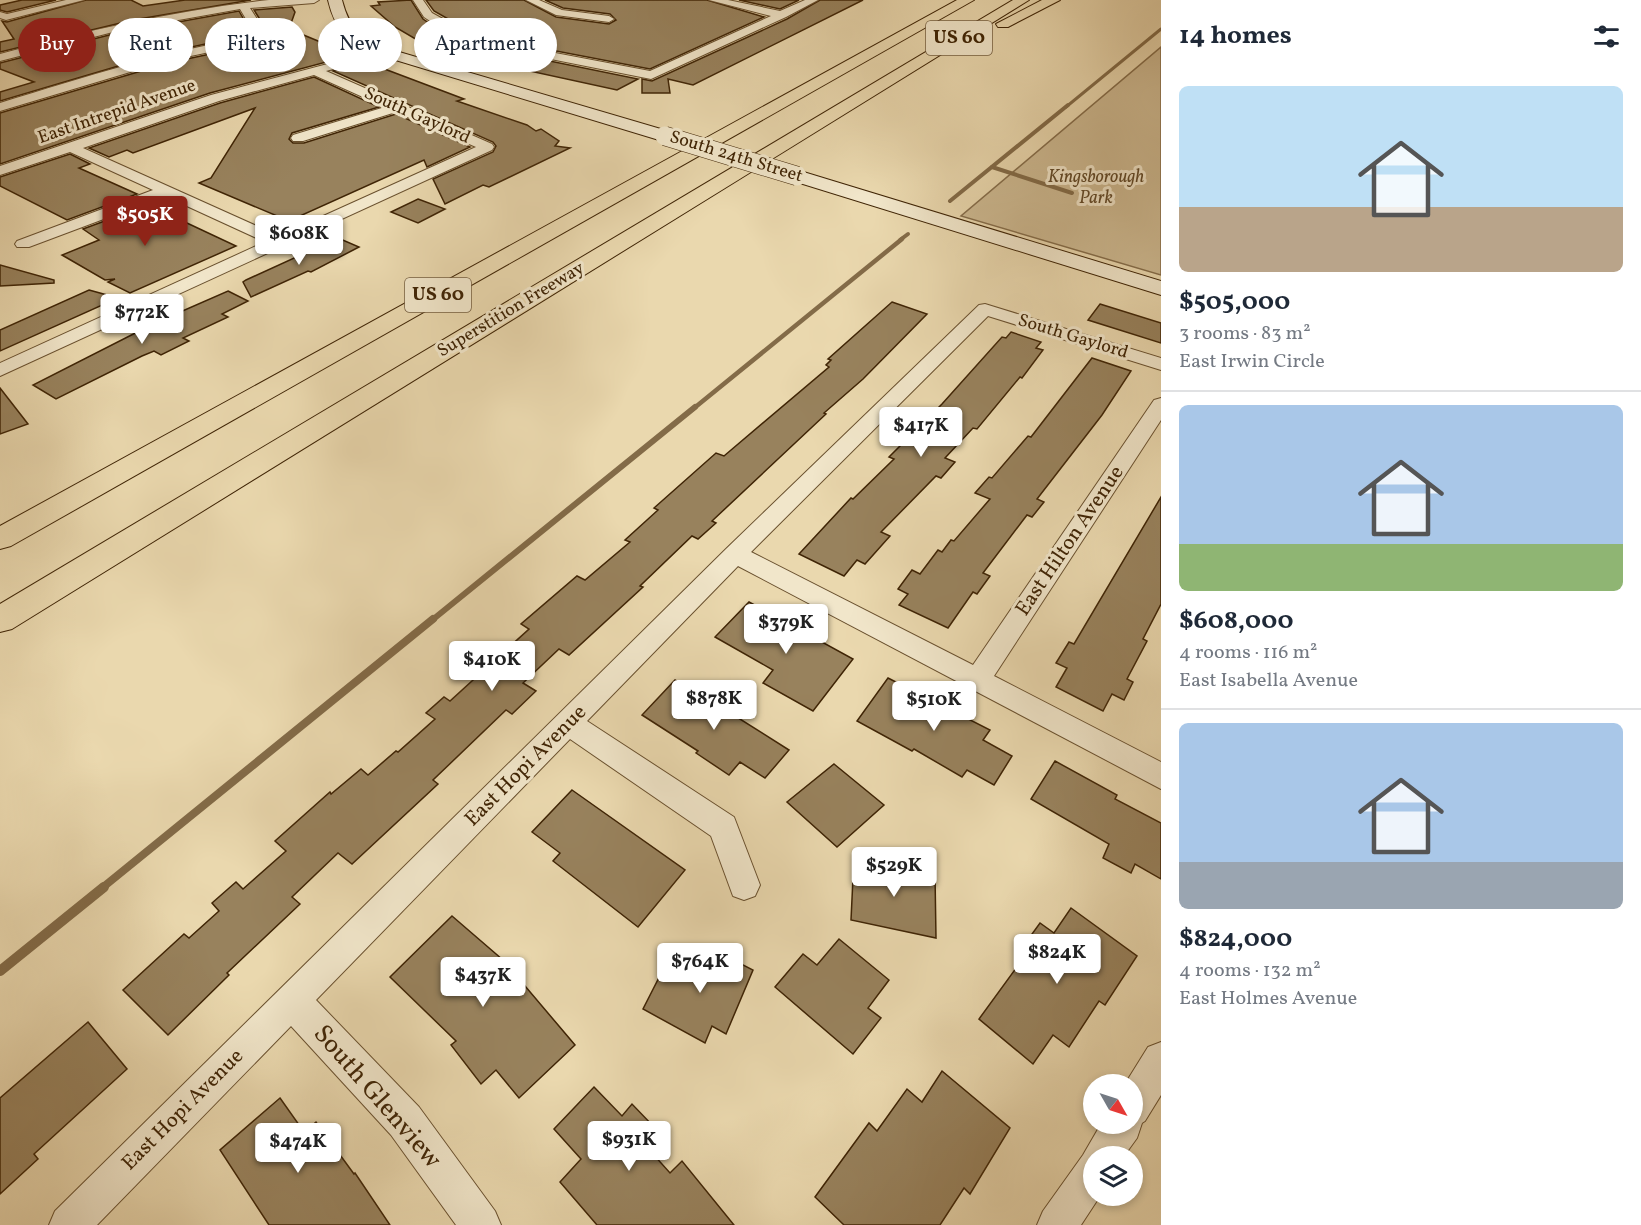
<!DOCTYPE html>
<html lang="en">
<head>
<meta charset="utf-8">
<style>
  :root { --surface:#fff; --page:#f2f2f3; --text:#1f2937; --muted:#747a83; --line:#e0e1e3; --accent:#8f2418 }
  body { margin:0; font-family:Vollkorn,serif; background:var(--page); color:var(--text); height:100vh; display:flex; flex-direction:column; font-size:22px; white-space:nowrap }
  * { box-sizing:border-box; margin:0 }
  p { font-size:20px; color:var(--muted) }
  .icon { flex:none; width:33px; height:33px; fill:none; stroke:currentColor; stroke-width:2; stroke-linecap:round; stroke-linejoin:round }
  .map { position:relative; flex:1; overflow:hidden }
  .drawer { display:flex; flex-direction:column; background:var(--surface); width:480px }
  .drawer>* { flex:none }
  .hud { position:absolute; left:18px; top:18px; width:570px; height:54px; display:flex; gap:12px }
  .needle { width:39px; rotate:129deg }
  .controls { position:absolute; left:1083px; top:1074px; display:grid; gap:12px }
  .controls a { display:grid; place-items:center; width:60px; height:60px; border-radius:50%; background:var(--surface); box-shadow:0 3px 9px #0003; font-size:30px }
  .price { position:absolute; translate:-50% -51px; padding:0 14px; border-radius:6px; background:#fff; color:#222; font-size:20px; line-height:39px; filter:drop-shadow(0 2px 3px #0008) }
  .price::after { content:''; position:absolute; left:50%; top:36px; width:18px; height:14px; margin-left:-9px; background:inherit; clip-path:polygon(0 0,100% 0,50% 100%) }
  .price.selected { background:var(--accent); color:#fff }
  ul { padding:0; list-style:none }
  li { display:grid; align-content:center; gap:12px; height:318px; padding:0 18px }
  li+li { border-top:2px solid var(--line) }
  li span { display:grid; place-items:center; height:186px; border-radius:9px; color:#555 }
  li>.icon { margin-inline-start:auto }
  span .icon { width:108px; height:108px; fill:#fffc; stroke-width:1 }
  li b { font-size:26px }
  h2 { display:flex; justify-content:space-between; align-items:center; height:72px; padding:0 18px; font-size:26px }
  .chip { padding:0 21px; border-radius:27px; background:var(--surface); box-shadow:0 3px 9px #0003; font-size:21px; line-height:54px }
  .chip.selected { background:var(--accent); color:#fff }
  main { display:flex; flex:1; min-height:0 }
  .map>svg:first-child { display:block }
  .green { fill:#cdb991; stroke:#866e4b; stroke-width:1.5 }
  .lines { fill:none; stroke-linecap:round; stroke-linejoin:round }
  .stream-far5 { stroke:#836b48; stroke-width:3 }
  .stream-far4 { stroke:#836b48; stroke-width:4 }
  .stream-far3 { stroke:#836b48; stroke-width:4.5 }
  .stream-far2 { stroke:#836b48; stroke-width:6 }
  .stream-far1 { stroke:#836b48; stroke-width:8 }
  .stream { stroke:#836b48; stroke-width:10 }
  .building { fill:#98825d; stroke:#3f2405; stroke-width:1.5 }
  .street-casing { stroke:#6a512f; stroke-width:2 }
  .secondary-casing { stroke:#3f2405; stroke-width:2 }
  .highway-casing { stroke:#3f2405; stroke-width:2 }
  .street { fill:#f1e6ca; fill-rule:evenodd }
  .secondary { fill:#f1e6ca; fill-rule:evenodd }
  .highway { fill:#ead8ae; fill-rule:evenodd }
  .secondary-bridge-casing { stroke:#3f2405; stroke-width:20; stroke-linecap:butt }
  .secondary-bridge { stroke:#f1e6ca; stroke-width:19 }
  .labels { text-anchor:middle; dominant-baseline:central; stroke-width:6; stroke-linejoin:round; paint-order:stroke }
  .far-street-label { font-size:18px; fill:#3f2405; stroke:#f1e6ca }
  .far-park-label { font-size:18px; font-style:italic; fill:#624928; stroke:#f1e6ca }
  .shield { fill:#f1e6ca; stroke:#745e40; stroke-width:1.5 }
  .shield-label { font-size:20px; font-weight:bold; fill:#3f2405 }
  .street-label { font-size:21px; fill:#3f2405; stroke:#f1e6ca }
  .near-street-label { font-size:26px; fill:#3f2405; stroke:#f1e6ca }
</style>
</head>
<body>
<main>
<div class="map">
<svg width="1161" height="1225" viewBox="0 0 1161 1225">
  <rect width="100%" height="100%" fill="#ead8ae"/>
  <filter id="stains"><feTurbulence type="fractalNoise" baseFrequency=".00333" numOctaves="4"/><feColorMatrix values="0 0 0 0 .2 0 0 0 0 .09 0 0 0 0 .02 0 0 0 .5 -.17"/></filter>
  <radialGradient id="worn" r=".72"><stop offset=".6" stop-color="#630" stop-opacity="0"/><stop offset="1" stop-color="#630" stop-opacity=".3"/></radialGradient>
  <!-- green -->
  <path class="green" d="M1161,47V275L961,216Z"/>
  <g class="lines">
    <!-- stream-far5 -->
    <path class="stream-far5" d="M1066,107L1161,29"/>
    <!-- stream-far4 -->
    <g class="stream-far4">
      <path d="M992,167L1072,193"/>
      <path d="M950,201L1068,105"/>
      <path d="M900,240L908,234"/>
    </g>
    <!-- stream-far3 -->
    <path class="stream-far3" d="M693,409L902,239"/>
    <!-- stream-far2 -->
    <path class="stream-far2" d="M431,621L695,407"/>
    <!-- stream-far1 -->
    <path class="stream-far1" d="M102,888L433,619"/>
    <!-- stream -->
    <path class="stream" d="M0,971L104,887"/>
  </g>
  <!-- building -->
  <g class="building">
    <path d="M22,0H56L7,12L0,10V5Z"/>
    <path d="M86,0H131L143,6L185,0H251L133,20L0,52V42L14,39L2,21L7,22Z"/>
    <path d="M411,0L423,19L441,31L461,40L496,50L638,79L617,90L502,65L497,67L419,41L395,27L371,6L380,5L378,2Z"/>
    <path d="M426,0H524L556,17L609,24L616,20L610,14L563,8L545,0H707L764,17L650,69L499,40L471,32L434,11Z"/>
    <path d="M739,0H799L780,9Z"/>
    <path d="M820,0H863L693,85L668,79L670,93H642V79L652,81L787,19Z"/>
    <path d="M292,7L295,12L289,29L335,48L334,51L349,56L210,93L0,164V113L168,63L267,42L271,37L254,10Z"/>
    <path d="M239,11L252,34L159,54L0,101V92L34,82L0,69V63L117,33Z"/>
    <path d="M366,62L464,99L457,101L527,125L536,131L541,129L559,141L555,146L570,148L489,187L483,185L445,204L433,179L493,152L496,146L493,142L333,71Z"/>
    <path d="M314,77L379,107L292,133L289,139L293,143H304L396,114L470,147L427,167L424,160L289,221L199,183L211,178L255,108L133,153L127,150L109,157L89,148L220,103Z"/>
    <path d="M70,154L90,164L79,168L137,194L67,220L0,186V177Z"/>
    <path d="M418,199L445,209L418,223L391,212Z"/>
    <path d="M156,202L180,213L172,216L236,246L130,293L108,282L115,279L105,280L62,255L99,240L83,229Z"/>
    <path d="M338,238L359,247L311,272L308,271L251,297L243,282L246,280Z"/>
    <path d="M0,265L54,280V283L0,286Z"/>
    <path d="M89,290L118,298L0,351V330Z"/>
    <path d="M228,291L248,301L222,314L228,317L183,338L189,341L161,355L154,351L142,356L56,399L33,385L155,323Z"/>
    <path d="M892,302L927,314L863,379L824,413L826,414L712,521L716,523L698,539L692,536L640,586L643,587L569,655L559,649L523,683L536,691L512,714L506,710L433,780L438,784L352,864L338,853L292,897L300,904L227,973L229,975L168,1035L123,990L184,934L189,938L219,911L212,903L236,882L243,889L286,851L275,841L330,792L331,794L361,769L368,775L396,751L398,752L435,719L426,713L444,697L450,701L529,629L521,624L577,576L585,580L630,542L625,540L658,510L654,508L716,453L724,456L829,367L826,365L831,360L828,359Z"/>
    <path d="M1100,304L1161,323V343L1088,320Z"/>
    <path d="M1011,332L1041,342L1036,348L1043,350L1022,378L1020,377L977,429L973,428L945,458L955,462L941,478L936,476L881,532L890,536L865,564L857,560L844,576L799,554L851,498L853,499L894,459L889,457L942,404L1002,337L1006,338Z"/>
    <path d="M1092,358L1131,371L1102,415L1037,499L1044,502L1032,517L1027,515L983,573L990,576L977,594L973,592L948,628L899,605L908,594L898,589L912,570L920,574L938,550L942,552L951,540L954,541L990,499L975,493L989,477L992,478L1028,436L1031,437Z"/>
    <path d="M0,388L28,424L0,434Z"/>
    <path d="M1161,497V604L1143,639L1147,641L1127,679L1133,682L1124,700L1112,694L1103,711L1056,687L1067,668L1056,663L1069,642L1074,644Z"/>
    <path d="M749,602L853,659L813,711L763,683L773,670L715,637Z"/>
    <path d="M888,678L990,730L983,740L1012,756L994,785L967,770L962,777L914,749L912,751L857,721Z"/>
    <path d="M675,680L702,697L709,690L730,703L724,709L789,750L765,778L740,762L729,775L696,753L698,751L642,715Z"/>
    <path d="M1055,761L1117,795L1115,799L1161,823V879L1135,864L1131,873L1103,858L1109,844L1031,799Z"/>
    <path d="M834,764L884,805L837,847L787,802Z"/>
    <path d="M572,790L685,870L638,927L553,861L560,853L532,832Z"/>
    <path d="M854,857L935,874L936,938L851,920Z"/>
    <path d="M1071,908L1137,956L1105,1005L1099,1001L1069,1047L1053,1035L1033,1064L979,1019L1030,949L1024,945L1040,923L1054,933Z"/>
    <path d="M452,916L503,960L575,1045L519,1098L496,1070L481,1084L451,1045L456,1041L390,977Z"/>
    <path d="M839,939L889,980L868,1008L881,1018L853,1054L775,987L803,954L817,965Z"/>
    <path d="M708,947L753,970L726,1034L712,1026L705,1043L643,1009L670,956L698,970Z"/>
    <path d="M88,1022L127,1069L34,1154L38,1159L0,1194V1098Z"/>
    <path d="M942,1071L1010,1128L970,1194L964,1188L940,1225H844L815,1197L869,1123L877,1131L907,1089L922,1102Z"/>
    <path d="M594,1087L622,1116L632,1104L656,1129L644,1144L670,1173L682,1161L734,1225H597L560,1182L581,1159L554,1129Z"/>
    <path d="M280,1098L304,1132L316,1122L354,1174L355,1173L390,1225H269L220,1150Z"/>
  </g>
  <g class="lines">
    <defs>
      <g id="street">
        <path d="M66,0H84L6,20L0,18V12L7,14Z"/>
        <path d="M269,0H319L314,3L250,8L269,38L267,40L167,61L0,111V103C85,77 169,50 256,36L240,9L117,31L0,61V54C89,30 178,10 269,0Z"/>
        <path d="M413,0H423L432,13L470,34L498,42L650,71L771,16L709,0H728L780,11L805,0H818L786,17L651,79L496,48L462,38L442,29L424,17Z"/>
        <path d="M526,0H539L562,10L609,16L614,19L609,22L556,15Z"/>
        <path d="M384,49L390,52L388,54L326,71L492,144L494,147L492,150L0,376V363L265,242L165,196L29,247H17L15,244L17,241L153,190L70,152L0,175V166L211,95ZM314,75L385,107L293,135L291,138L293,141H303L396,112L476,147L279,236L83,148L219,101Z"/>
        <path d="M985,304L1161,358V370L988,316L751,552L973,665L1154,400L1161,398V420L994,676L1161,762V789L738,566L587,721L734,817L760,885L755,896L744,900L733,896L711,836L570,739L316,1000L419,1107L495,1211L501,1225H456L391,1135L291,1026L97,1225H49L55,1211L727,548L979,305Z"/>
        <path d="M1161,1042V1095L1145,1121L1142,1123L1137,1138L1124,1156H1094V1196H1100L1081,1225H1037L1043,1211L1083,1155L1101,1124H1132V1084H1125L1148,1047Z"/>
      </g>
      <g id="secondary">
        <path d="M328,0H342C350,31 361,36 389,49L671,132L674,136L671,140H659L379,55C349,41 336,34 328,0Z"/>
        <path d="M797,170L1161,281V295L790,180L788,176L790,172Z"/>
      </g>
      <g id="highway">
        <path d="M957,0H974L11,546L0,549V526Z"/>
        <path d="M1013,0H1029L12,629L0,632V604Z"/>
        <path d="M1042,0H1060L1008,27H998L996,24Z"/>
      </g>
    </defs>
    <!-- street casing -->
    <use href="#street" class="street-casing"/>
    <!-- secondary casing -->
    <use href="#secondary" class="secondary-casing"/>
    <!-- highway casing -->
    <use href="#highway" class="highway-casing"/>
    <!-- street -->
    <use href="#street" class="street"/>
    <!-- secondary -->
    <use href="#secondary" class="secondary"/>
    <!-- highway -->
    <use href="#highway" class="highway"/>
    <defs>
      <path id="secondary-bridge" d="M665,136L797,176"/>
    </defs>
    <!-- secondary-bridge casing -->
    <use href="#secondary-bridge" class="secondary-bridge-casing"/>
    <!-- secondary-bridge -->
    <use href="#secondary-bridge" class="secondary-bridge"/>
  </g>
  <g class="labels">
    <!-- far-street labels -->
    <g class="far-street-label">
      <text transform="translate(117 112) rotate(-19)">East Intrepid Avenue</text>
      <text transform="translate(417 116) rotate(24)">South Gaylord</text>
      <text transform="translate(736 157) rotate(17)">South 24th Street</text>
      <text transform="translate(511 310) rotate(-31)">Superstition Freeway</text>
      <text transform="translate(1073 337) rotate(17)">South Gaylord</text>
    </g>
    <!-- far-park labels -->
    <g class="far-park-label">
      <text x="1096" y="177">Kingsborough<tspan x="1096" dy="21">Park</tspan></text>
    </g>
    <!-- shield labels -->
    <g class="shield">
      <rect x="926" y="21" width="66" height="34" rx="4.5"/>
      <rect x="405" y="278" width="66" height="34" rx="4.5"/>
    </g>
    <g class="shield-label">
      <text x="959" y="38">US 60</text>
      <text x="438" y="295">US 60</text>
    </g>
    <!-- street labels -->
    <g class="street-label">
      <text transform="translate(1070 541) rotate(-56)">East Hilton Avenue</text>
      <text transform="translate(526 766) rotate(-45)">East Hopi Avenue</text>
      <text transform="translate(183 1110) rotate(-45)">East Hopi Avenue</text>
    </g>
    <!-- near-street labels -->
    <g class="near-street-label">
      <text transform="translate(377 1097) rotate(49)">South Glenview</text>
    </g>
  </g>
  <rect width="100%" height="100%" filter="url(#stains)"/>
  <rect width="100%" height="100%" fill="url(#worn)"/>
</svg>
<div class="controls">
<a><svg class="needle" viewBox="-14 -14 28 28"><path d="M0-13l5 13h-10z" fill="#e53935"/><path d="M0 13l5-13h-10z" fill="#747a83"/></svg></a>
<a><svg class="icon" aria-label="layers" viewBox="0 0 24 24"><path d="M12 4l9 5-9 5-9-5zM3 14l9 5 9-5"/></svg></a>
</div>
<b class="price selected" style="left:145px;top:247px">$505K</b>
<b class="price" style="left:299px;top:266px">$608K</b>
<b class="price" style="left:142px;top:345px">$772K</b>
<b class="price" style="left:921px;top:458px">$417K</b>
<b class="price" style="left:786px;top:655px">$379K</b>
<b class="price" style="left:492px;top:692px">$410K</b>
<b class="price" style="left:714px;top:731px">$878K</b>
<b class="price" style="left:934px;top:732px">$510K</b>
<b class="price" style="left:894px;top:898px">$529K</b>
<b class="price" style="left:1057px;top:985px">$824K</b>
<b class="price" style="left:700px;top:994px">$764K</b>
<b class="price" style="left:483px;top:1008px">$437K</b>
<b class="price" style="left:629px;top:1172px">$931K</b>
<b class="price" style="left:298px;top:1174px">$474K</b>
<div class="hud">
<a class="chip selected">Buy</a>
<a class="chip">Rent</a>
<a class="chip">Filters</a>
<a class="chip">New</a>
<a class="chip">Apartment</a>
</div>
</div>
<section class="drawer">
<h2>14 homes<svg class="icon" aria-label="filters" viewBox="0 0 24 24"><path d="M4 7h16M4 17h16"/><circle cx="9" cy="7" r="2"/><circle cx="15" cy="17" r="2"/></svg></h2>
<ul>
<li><span style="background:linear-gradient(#bfe0f5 65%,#b9a48a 0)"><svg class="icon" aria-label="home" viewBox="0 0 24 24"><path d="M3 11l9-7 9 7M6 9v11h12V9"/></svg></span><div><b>$505,000</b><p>3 rooms · 83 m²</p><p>East Irwin Circle</p></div></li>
<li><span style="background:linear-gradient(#a9c7e8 75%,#8fb573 0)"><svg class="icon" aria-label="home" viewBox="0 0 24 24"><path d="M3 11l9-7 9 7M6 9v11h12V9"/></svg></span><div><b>$608,000</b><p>4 rooms · 116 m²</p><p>East Isabella Avenue</p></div></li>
<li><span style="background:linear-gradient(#a9c7e8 75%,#9aa5b1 0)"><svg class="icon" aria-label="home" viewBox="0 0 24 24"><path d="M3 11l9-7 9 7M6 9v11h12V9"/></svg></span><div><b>$824,000</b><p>4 rooms · 132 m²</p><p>East Holmes Avenue</p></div></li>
</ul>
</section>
</main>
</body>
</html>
